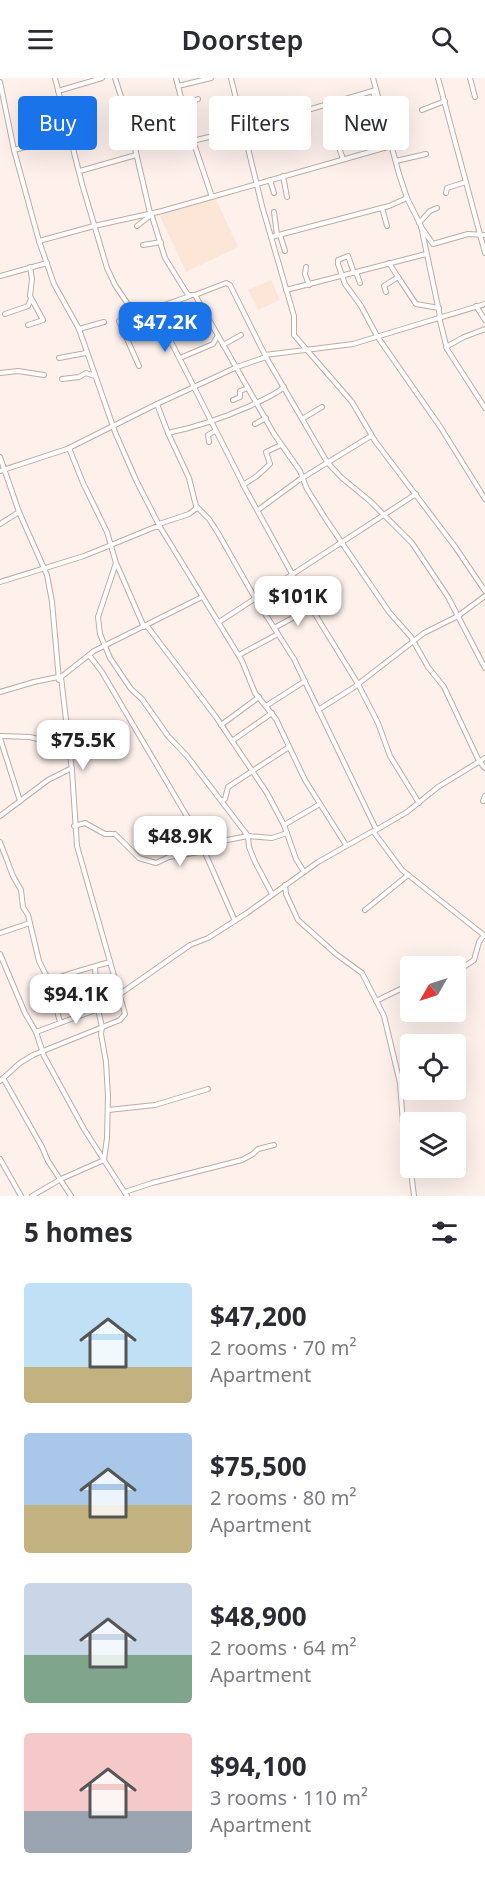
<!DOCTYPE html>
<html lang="en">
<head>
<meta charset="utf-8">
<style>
  :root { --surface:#fff; --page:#f2f2f3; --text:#2b2b33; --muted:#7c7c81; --accent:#1a73e8 }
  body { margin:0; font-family:"Noto Sans",sans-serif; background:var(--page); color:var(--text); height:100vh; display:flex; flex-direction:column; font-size:22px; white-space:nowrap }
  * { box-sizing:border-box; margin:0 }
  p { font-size:20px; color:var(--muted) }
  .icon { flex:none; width:33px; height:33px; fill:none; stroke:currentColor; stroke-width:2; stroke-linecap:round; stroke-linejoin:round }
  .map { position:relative; height:1118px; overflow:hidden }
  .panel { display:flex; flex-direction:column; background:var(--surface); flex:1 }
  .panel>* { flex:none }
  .hud { position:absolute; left:18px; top:18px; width:450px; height:54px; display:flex; gap:12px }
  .needle { width:39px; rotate:231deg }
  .controls { position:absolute; left:400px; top:878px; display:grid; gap:12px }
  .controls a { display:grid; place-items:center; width:66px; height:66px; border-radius:6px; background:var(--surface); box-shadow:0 6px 24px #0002; font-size:30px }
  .price { position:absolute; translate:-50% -51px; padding:0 14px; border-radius:12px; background:#fff; color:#222; font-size:20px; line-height:39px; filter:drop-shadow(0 2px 3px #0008) }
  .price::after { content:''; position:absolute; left:50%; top:36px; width:18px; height:14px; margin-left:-9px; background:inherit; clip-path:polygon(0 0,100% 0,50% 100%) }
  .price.active { background:var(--accent); color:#fff }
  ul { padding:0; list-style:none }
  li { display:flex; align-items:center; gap:18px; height:150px; padding:0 24px }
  li span { display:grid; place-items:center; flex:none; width:168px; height:120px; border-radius:6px; color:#555 }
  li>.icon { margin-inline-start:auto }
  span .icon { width:72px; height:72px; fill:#fffc; stroke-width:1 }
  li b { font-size:26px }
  h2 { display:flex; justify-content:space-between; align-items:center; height:72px; padding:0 24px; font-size:26px }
  .tag { padding:0 21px; border-radius:6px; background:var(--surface); box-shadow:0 6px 24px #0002; font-size:21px; line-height:54px }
  .tag.active { background:var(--accent); color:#fff }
  header { display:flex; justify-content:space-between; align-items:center; height:78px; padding:0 24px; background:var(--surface); font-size:27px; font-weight:600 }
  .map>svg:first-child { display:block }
  .education { fill:#fbe6d7 }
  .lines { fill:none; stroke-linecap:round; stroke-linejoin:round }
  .minor-casing { stroke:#beaba2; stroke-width:6 }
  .minor { stroke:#fff; stroke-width:4 }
</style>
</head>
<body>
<header><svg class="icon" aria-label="menu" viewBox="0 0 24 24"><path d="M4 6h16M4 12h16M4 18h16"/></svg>Doorstep<svg class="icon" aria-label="search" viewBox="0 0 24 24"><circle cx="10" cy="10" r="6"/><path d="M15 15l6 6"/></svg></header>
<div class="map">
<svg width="485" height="1118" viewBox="0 0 485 1118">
  <rect width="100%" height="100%" fill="#fef1ec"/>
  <!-- education -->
  <g class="education">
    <path d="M212,113L238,169L186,194L160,138Z"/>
    <path d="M271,202L280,222L258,232L248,212Z"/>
  </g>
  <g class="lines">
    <defs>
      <g id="minor">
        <path d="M55,0L82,106L107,190L115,207L136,238"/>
        <path d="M115,0L128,40L150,135"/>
        <path d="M176,0L189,51L212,119"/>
        <path d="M231,0L262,128L294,238V257L352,324L375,363L456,470L485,513"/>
        <path d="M373,0L399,96L407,120L421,148L440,238"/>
        <path d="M438,0L485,175"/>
        <path d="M470,0L475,19"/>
        <path d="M0,4L14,72L39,163L54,206L79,251L115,354L136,402L160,449L242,583L255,615L276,641L305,702L346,767"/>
        <path d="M178,8L211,0"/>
        <path d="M58,13L102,0"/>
        <path d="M367,28L375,25L373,13"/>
        <path d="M422,32L445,23"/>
        <path d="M293,36L301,60"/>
        <path d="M128,40L187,26L198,21"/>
        <path d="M336,61L343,81"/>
        <path d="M192,63L239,52L376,12"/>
        <path d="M14,72L71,57"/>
        <path d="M396,83L426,76"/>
        <path d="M80,93L136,77"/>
        <path d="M283,98L287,119"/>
        <path d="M270,102L274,115"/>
        <path d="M446,115L447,110L466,104"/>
        <path d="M382,130L387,148"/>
        <path d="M274,134L277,157"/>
        <path d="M151,135L165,180L188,217H195L226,205L230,207L266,279L327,384L342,400L370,423L412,465L448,519L485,590"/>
        <path d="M419,145L430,133L437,130"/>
        <path d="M137,148L151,137"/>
        <path d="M421,149L433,166L468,156L485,157"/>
        <path d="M280,157L285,173"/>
        <path d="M271,159L389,128L407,120"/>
        <path d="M39,163L94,148L162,133L391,68"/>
        <path d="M143,167L161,164"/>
        <path d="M306,189L305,196L309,207"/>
        <path d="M356,194L360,205"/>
        <path d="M354,195L348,178L338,182V186L345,206L361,228L377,258L441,350L485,421"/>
        <path d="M0,198L47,185"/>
        <path d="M398,199L416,226L439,230"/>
        <path d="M286,212L426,176"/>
        <path d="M386,214L384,208L398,199L389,185"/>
        <path d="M195,217L274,356L300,393L307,411L327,443L389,534L411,559L428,589L444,609L479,683L485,690"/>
        <path d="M476,228L485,242"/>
        <path d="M155,232L246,412L307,523L358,606L378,645L390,678L419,725"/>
        <path d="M192,234L201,228"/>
        <path d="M5,236L28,228L31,221"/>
        <path d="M439,239L447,271L485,330"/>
        <path d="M28,247L43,242L30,218L32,201L30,189"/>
        <path d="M79,251L104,244"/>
        <path d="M223,267L241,257"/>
        <path d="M446,269L464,259L485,251"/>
        <path d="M265,277L353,266L485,226"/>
        <path d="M59,280L86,275"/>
        <path d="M180,280L213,266L217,259"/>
        <path d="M139,288L119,243L190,218"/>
        <path d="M0,295L18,293L44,297"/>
        <path d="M62,301L79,299L86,295L95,298"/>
        <path d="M284,309C274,318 261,322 250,328C223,340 197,349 168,355L189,400L196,428L209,441L218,455L255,520L294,581L376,751"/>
        <path d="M233,322L240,319V313L248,310"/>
        <path d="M157,326L168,355"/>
        <path d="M302,341L322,329"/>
        <path d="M255,346L266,340"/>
        <path d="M209,364L208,357L215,353"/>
        <path d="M69,370L83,405L107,454L116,485L98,539L100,556L110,580L131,611L142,621L168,658L187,678L248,758L249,769L255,784L272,816"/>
        <path d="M0,379L19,434L47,497L52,524L59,602"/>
        <path d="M0,393L67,371L157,326L237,289L266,279"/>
        <path d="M243,407L257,398L270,386L266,374L281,367"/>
        <path d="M258,432L299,402L371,358"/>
        <path d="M0,446L19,434"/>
        <path d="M159,446L189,436L197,430"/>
        <path d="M117,487L144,549"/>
        <path d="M0,504L84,478L155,449H159"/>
        <path d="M219,544L416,416"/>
        <path d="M147,548L216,639L267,715L284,747L296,781L304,794"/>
        <path d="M274,550L311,530"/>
        <path d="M89,577L102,594L195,752L235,843"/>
        <path d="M239,577L278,556"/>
        <path d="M0,614L34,604L58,599"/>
        <path d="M266,628L305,603"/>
        <path d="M318,632L353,610L424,555L458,538L485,518"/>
        <path d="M221,647L259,619"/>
        <path d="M0,658L30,659L49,664L68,662"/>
        <path d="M0,660L20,723"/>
        <path d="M232,663L272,635"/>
        <path d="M222,723L225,721L228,709L289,669"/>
        <path d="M483,723L485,718"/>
        <path d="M0,738L48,702L72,690"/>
        <path d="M284,747L320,726"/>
        <path d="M74,748L85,745L105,756H115L139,780L156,785L169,779L199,774L217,764L248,758L272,760L287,755"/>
        <path d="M376,752L407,734L438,709L485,680"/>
        <path d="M0,764L13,798L21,812L23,829L28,837L39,883L49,903L60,944"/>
        <path d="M285,807L286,816L298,842L336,876L362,895L384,938L400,1005L404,1059L409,1077L414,1118"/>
        <path d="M365,832L408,797"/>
        <path d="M0,855L30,845"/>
        <path d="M0,876L25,935L36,954L44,978L84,1051L127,1118"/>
        <path d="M456,894L474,882L479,864L484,857"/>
        <path d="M49,903C69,895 89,890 110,884"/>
        <path d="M120,916L190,867L208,860L247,835L318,784L373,753L402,792L485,858"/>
        <path d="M376,923L411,906"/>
        <path d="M36,954L98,931"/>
        <path d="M3,1000L42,1069L48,1083L71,1118"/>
        <path d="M0,1003L20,985L33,977L120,942L125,936L77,768L72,693L61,599L94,573L202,519"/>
        <path d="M108,1032L155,1027L208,1011"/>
        <path d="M0,1081L21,1118"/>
        <path d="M125,1114L152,1105L242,1082L253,1076L258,1071L274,1067"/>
        <path d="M32,1118L61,1101L104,1082L107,1060L108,1018L106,984L101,956L102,949L98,931L95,889"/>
      </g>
    </defs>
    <!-- minor casing -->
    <use href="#minor" class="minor-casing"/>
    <!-- minor -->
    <use href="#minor" class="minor"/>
  </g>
</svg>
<div class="controls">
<a><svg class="needle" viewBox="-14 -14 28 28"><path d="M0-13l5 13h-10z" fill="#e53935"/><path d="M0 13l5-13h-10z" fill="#7c7c81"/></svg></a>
<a><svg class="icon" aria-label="locate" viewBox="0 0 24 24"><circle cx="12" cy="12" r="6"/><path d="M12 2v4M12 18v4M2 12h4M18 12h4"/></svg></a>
<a><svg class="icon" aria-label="layers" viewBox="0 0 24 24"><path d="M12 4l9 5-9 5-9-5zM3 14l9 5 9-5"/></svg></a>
</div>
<b class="price active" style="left:165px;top:275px">$47.2K</b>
<b class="price" style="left:298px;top:549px">$101K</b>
<b class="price" style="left:83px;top:693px">$75.5K</b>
<b class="price" style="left:180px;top:789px">$48.9K</b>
<b class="price" style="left:76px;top:947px">$94.1K</b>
<div class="hud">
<a class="tag active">Buy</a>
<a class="tag">Rent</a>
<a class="tag">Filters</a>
<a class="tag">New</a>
</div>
</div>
<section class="panel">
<h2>5 homes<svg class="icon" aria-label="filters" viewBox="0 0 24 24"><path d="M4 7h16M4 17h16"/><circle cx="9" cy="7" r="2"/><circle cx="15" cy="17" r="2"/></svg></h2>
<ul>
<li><span style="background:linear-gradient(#bfe0f5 70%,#c2b280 0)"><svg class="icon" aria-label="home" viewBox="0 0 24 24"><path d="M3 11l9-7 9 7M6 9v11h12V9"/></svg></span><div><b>$47,200</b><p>2 rooms · 70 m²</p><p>Apartment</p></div></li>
<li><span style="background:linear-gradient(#a9c7e8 60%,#c2b280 0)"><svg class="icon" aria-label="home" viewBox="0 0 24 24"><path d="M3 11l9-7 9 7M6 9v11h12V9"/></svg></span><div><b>$75,500</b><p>2 rooms · 80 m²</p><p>Apartment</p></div></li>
<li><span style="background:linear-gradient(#c9d6e8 60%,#7fa58c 0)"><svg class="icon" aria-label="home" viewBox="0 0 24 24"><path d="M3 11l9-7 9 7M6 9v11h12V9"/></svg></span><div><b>$48,900</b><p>2 rooms · 64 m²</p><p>Apartment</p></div></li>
<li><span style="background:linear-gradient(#f6c9c9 65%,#9aa5b1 0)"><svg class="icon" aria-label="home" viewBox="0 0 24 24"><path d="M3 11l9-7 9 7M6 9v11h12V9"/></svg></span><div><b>$94,100</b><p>3 rooms · 110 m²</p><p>Apartment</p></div></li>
</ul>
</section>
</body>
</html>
